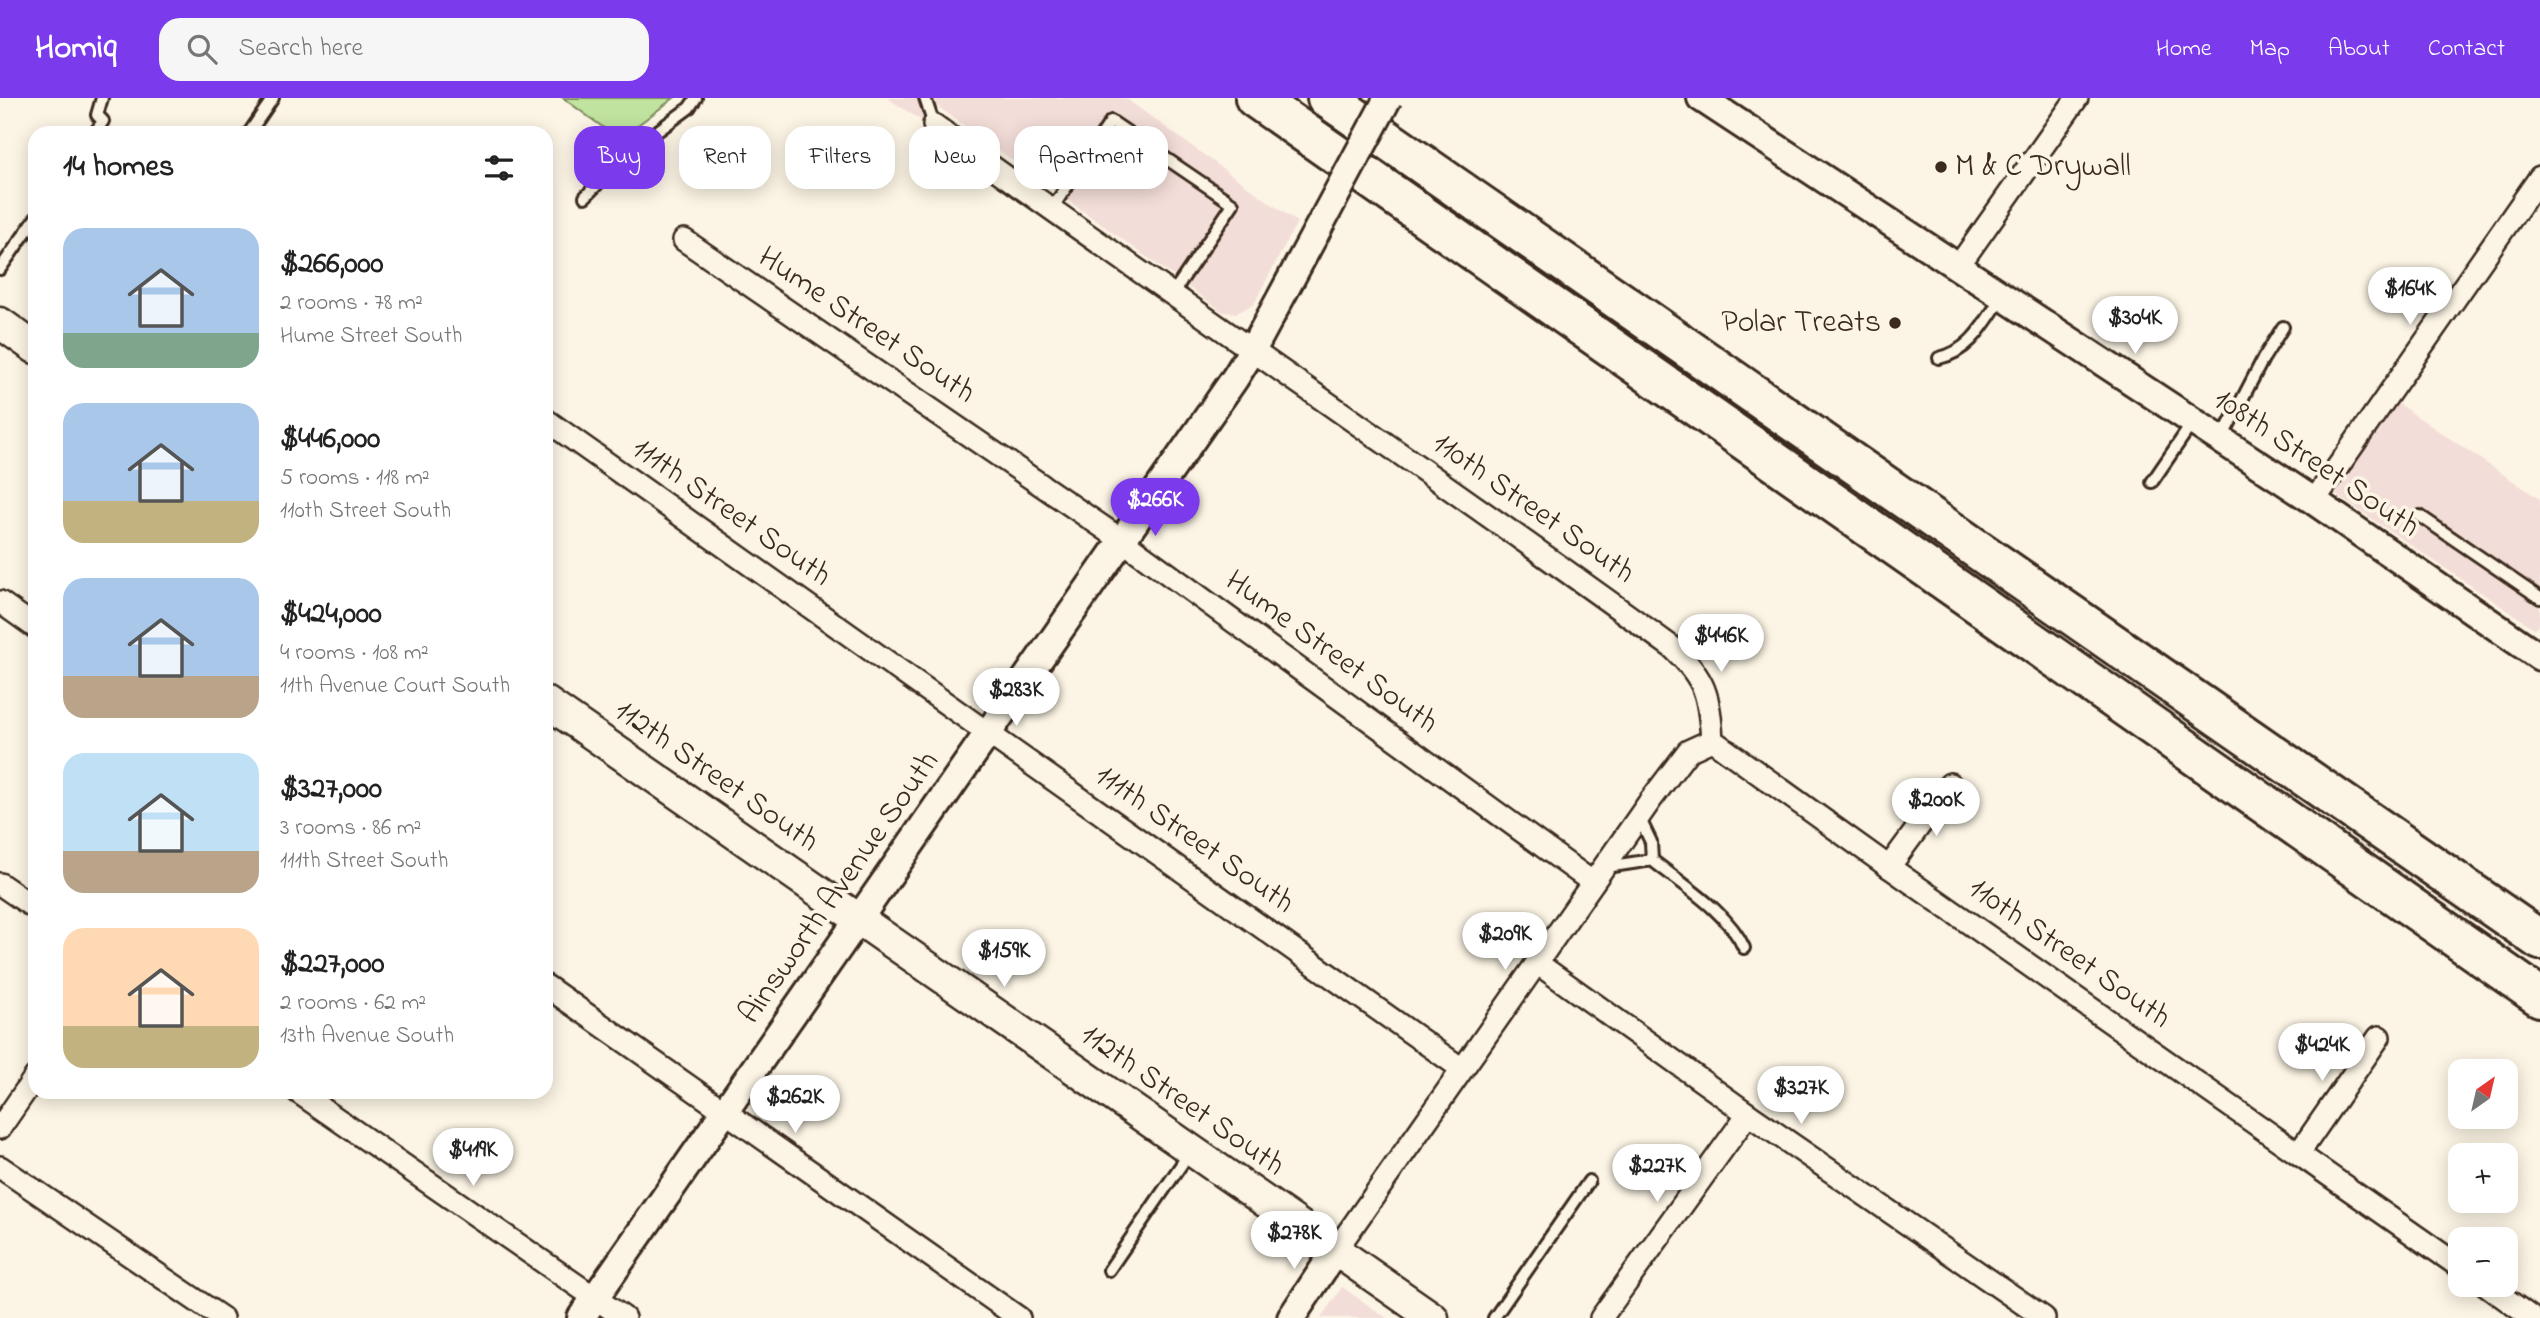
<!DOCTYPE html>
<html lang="en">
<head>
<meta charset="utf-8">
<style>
  :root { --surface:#fff; --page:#f6f6f6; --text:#222; --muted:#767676; --accent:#7c3aed }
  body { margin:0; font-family:"Indie Flower",sans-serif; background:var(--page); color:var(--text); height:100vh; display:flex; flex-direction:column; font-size:26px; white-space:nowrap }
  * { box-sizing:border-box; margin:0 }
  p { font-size:23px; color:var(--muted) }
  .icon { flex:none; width:38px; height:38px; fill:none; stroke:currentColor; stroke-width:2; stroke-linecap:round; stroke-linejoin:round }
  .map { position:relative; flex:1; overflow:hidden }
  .drawer { position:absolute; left:28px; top:28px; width:525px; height:973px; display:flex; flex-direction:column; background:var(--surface); border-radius:21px; box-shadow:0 4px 18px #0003 }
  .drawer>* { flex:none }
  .guide { position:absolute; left:574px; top:28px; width:665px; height:63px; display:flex; gap:14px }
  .needle { width:46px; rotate:34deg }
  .fabs { position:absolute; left:2448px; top:961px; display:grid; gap:14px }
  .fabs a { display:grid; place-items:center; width:70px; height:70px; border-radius:14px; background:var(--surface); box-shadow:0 4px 18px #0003; font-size:35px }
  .price { position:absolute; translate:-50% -60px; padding:0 16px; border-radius:24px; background:#fff; color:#222; font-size:23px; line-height:46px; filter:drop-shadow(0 2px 4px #0008) }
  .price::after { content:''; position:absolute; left:50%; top:42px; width:21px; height:16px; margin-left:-10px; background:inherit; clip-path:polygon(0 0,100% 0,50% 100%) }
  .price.active { background:var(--accent); color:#fff }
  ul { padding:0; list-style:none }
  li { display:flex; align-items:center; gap:21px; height:175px; padding:0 35px }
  li span { display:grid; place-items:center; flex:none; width:196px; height:140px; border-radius:21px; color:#555 }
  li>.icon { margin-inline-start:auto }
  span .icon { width:84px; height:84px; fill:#fffc; stroke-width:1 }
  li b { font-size:30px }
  h2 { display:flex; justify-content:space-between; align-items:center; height:84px; padding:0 35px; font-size:30px }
  .pill { padding:0 24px; border-radius:21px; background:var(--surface); box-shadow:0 4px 18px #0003; font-size:24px; line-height:63px }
  .pill.active { background:var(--accent); color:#fff }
  header { display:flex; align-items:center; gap:42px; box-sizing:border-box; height:98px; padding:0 35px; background:var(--accent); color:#fff }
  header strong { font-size:33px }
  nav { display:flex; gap:38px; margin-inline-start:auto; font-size:24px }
  .search { width:490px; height:63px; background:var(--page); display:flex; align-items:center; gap:18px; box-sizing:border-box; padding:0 24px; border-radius:21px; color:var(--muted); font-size:26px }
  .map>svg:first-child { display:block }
  .built { fill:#f3ddd8 }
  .green { fill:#c0e49f; stroke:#7e875e; stroke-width:2 }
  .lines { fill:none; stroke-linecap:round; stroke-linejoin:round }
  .service-casing { stroke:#3b2a1e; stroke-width:16 }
  .minor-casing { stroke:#3b2a1e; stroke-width:26 }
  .tertiary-casing { stroke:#3b2a1e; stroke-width:32 }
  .secondary-casing { stroke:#3b2a1e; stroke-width:35 }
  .motorway-casing { stroke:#3b2a1e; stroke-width:44 }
  .service { stroke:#fcf5e5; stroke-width:10 }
  .minor { stroke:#fcf5e5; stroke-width:21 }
  .tertiary { stroke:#fcf5e5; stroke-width:26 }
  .secondary { stroke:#fcf5e5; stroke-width:30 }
  .motorway { stroke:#fcf5e5; stroke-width:38 }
  .tertiary-bridge-casing { stroke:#3b2a1e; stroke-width:32; stroke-linecap:butt }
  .tertiary-bridge { stroke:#fcf5e5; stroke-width:26 }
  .poi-dot { fill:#3b2a1e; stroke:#fcf5e5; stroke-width:2.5 }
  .labels { text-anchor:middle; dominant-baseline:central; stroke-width:7; stroke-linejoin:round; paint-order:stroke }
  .poi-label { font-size:32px; fill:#3b2a1e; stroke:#fcf5e5; text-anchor:start }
  .street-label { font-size:32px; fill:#3b2a1e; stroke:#fcf5e5 }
</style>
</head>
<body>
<header>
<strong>Homiq</strong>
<div class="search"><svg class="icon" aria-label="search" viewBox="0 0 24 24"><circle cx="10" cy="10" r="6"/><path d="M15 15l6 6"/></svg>Search here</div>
<nav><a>Home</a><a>Map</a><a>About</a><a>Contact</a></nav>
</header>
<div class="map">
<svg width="2540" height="1220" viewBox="0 0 2540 1220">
  <rect width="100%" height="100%" fill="#fcf5e5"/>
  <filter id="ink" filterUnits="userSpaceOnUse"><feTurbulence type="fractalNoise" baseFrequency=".0143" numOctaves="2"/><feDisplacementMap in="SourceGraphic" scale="14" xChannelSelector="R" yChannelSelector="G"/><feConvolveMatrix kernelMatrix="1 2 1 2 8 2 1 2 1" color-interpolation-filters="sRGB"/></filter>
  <g filter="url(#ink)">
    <!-- built -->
    <g class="built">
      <path d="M887,0H1125L1297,124L1254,206L1237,215L1223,214L937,8L925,25Z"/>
      <path d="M2397,305L2540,401V524L2535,531L2335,396Z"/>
      <path d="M1342,1189L1387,1220H1321Z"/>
    </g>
    <!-- green -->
    <path class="green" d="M563,0H674L619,41Z"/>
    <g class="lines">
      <defs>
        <g id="service">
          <path d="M925,0L934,27"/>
          <path d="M95,35L103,23L97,17L102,0"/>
          <path d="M249,35L273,0"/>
          <path d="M585,99L629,54L689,10L696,0"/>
          <path d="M1051,112L1111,23L1233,106L1173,195"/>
          <path d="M0,171L35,121"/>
          <path d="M1939,260C1971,253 1984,225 2002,199"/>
          <path d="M2221,342L2263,261L2283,229"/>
          <path d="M2152,384L2193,324"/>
          <path d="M2420,418L2540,500"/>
          <path d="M1639,719L1651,744L1652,762"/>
          <path d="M1606,769L1652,762C1682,786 1729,815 1744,850"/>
          <path d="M1109,1172L1190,1054"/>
          <path d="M1494,1220L1589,1083"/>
        </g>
        <g id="minor">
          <path d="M934,27C1178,204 1429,372 1673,550C1706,582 1709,597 1712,642L1889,769L2460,1169"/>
          <path d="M684,142L1123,443L1592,784"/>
          <path d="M1957,170L2077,0"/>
          <path d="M546,322L1462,971"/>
          <path d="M2314,403L2540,79"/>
          <path d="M0,504L35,529"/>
          <path d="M1889,769L1950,686"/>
          <path d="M0,786L35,810"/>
          <path d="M1537,865L1748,1016L2044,1220"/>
          <path d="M546,888L1019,1220"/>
          <path d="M298,994L624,1220"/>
          <path d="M0,1030L35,979"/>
          <path d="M2299,1055L2379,939"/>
          <path d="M0,1069L222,1220"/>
          <path d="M1336,1152L1650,703L1688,653L1712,642"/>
          <path d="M2485,1186L2532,1220"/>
          <path d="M1601,1220L1748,1016"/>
        </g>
        <g id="tertiary">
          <path d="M1701,0L2314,403L2540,559"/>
          <path d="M581,1220L1235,280L1253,251L1315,136"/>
          <path d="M1291,1220L1336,1152"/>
        </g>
        <g id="secondary">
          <path d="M0,225L35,250"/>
          <path d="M546,604L1433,1220"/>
        </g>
        <g id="motorway">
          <path d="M1255,0L2540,899"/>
          <path d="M1327,0L2540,842"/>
        </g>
      </defs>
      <!-- service casing -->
      <use href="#service" class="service-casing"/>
      <!-- minor casing -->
      <use href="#minor" class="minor-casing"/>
      <!-- tertiary casing -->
      <use href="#tertiary" class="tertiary-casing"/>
      <!-- secondary casing -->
      <use href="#secondary" class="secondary-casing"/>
      <!-- motorway casing -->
      <use href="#motorway" class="motorway-casing"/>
      <!-- service -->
      <use href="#service" class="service"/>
      <!-- minor -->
      <use href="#minor" class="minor"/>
      <!-- tertiary -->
      <use href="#tertiary" class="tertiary"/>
      <!-- secondary -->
      <use href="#secondary" class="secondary"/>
      <!-- motorway -->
      <use href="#motorway" class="motorway"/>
      <defs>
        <path id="tertiary-bridge" d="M1315,136L1388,0"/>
      </defs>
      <!-- tertiary-bridge casing -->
      <use href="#tertiary-bridge" class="tertiary-bridge-casing"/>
      <!-- tertiary-bridge -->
      <use href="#tertiary-bridge" class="tertiary-bridge"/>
    </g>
  </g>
  <!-- markers -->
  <g class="poi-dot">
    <circle cx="1941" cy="69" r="7"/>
    <circle cx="1895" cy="225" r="7"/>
  </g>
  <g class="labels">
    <!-- poi labels -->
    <g class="poi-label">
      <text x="1955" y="69">M &amp; C Drywall</text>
      <text x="1881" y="225" text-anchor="end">Polar Treats</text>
    </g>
    <!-- street labels -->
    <g class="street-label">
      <text transform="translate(866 228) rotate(34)">Hume Street South</text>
      <text transform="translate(2316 366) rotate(34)">108th Street South</text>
      <text transform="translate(1533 411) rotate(35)">110th Street South</text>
      <text transform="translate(731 415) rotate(35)">111th Street South</text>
      <text transform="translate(1331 555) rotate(36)">Hume Street South</text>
      <text transform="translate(716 679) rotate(35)">112th Street South</text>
      <text transform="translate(1194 742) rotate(35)">111th Street South</text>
      <text transform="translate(840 790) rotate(-55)">Ainsworth Avenue South</text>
      <text transform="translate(2069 856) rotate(35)">110th Street South</text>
      <text transform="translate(1182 1003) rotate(35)">112th Street South</text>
    </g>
  </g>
</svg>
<div class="fabs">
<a><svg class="needle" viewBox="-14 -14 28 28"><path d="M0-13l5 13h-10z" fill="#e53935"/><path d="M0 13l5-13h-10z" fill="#767676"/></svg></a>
<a>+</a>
<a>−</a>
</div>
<b class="price" style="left:2410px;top:229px">$164K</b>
<b class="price" style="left:2135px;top:258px">$304K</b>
<b class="price active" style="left:1155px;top:440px">$266K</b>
<b class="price" style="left:1721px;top:576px">$446K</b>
<b class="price" style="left:1016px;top:630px">$283K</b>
<b class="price" style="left:1936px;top:740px">$200K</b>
<b class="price" style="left:1505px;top:874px">$209K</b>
<b class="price" style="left:1004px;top:891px">$159K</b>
<b class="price" style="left:2322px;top:985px">$424K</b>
<b class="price" style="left:1801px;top:1028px">$327K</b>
<b class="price" style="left:795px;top:1037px">$262K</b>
<b class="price" style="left:473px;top:1090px">$419K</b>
<b class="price" style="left:1657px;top:1106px">$227K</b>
<b class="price" style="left:1294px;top:1173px">$278K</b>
<div class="guide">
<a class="pill active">Buy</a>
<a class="pill">Rent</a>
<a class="pill">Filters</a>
<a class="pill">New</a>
<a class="pill">Apartment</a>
</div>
<section class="drawer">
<h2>14 homes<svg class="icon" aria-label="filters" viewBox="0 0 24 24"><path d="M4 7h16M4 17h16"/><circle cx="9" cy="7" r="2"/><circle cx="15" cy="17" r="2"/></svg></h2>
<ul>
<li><span style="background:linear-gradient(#a9c7e8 75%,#7fa58c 0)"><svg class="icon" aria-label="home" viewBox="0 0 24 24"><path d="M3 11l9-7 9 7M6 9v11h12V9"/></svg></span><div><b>$266,000</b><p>2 rooms · 78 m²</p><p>Hume Street South</p></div></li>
<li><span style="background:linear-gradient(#a9c7e8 70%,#c2b280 0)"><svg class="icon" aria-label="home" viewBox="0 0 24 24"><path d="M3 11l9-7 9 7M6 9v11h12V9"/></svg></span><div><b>$446,000</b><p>5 rooms · 118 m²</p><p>110th Street South</p></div></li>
<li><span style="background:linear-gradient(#a9c7e8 70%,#b9a48a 0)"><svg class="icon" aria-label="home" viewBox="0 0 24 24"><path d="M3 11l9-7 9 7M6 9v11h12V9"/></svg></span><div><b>$424,000</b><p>4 rooms · 108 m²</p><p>11th Avenue Court South</p></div></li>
<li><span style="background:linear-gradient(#bfe0f5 70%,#b9a48a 0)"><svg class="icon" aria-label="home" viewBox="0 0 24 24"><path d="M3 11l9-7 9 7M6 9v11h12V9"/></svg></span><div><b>$327,000</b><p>3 rooms · 86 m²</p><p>111th Street South</p></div></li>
<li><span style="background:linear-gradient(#ffd9b3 70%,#c2b280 0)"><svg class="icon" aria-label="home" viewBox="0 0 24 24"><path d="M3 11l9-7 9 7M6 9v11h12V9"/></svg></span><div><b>$227,000</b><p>2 rooms · 62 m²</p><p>13th Avenue South</p></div></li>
</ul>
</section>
</div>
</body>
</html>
